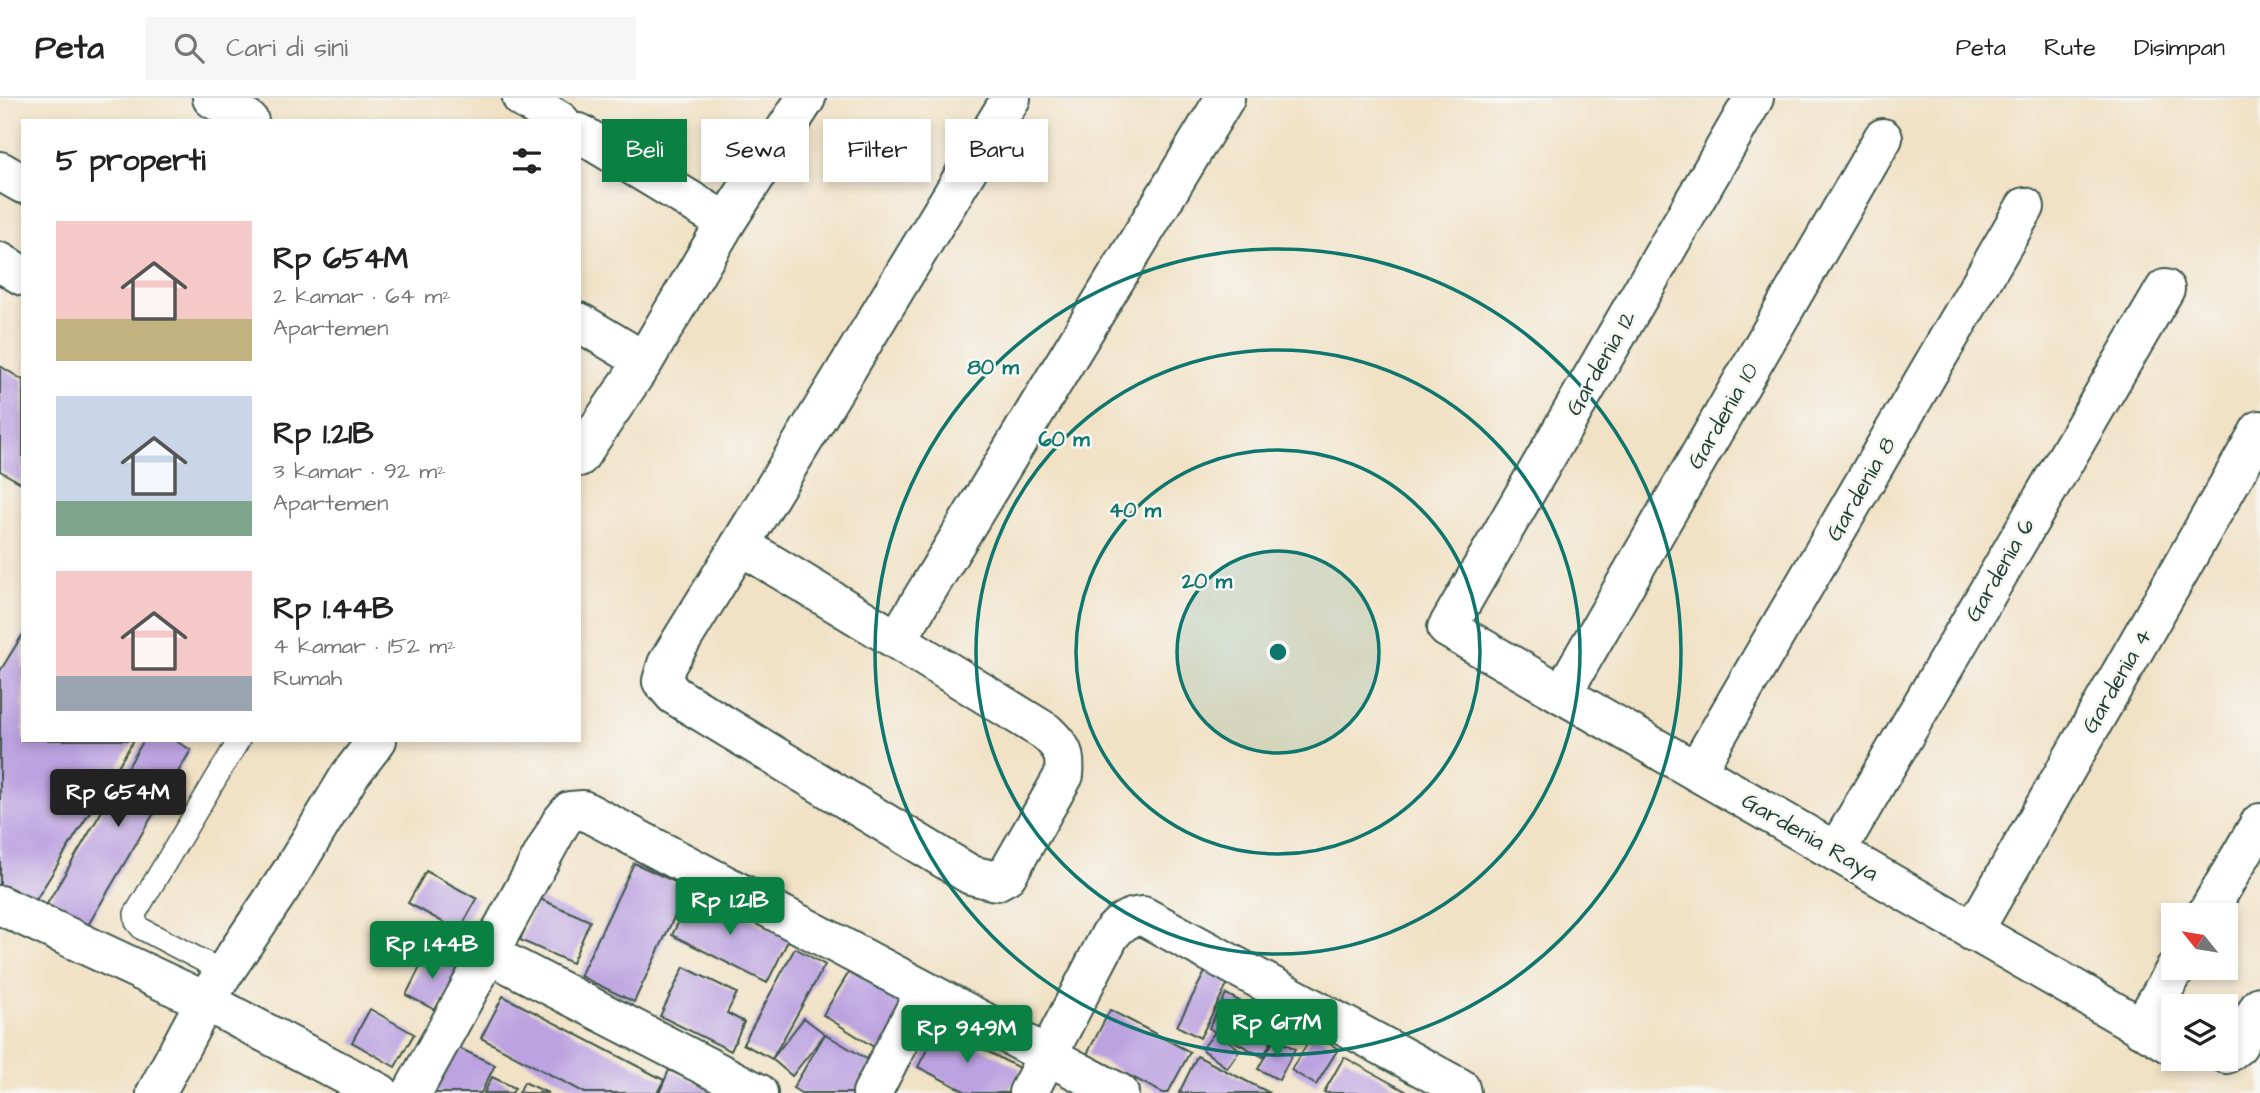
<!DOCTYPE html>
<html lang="id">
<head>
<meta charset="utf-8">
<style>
  :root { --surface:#fff; --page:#f6f6f6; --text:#222; --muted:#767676; --line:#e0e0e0; --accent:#0b8043 }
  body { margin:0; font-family:"Architects Daughter",sans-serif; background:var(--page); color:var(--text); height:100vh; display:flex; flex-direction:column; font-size:26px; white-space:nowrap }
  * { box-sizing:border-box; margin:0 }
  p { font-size:23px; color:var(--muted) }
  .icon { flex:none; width:38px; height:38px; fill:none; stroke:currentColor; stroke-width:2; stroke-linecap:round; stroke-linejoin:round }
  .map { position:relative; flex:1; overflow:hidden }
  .side { position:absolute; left:21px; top:21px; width:560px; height:623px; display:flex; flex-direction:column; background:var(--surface); border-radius:0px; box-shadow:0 4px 10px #0003 }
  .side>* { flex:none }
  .hud { position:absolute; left:602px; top:21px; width:665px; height:63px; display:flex; gap:14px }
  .needle { width:46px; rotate:300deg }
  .fabs { position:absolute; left:2161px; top:805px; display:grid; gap:14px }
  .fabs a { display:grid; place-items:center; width:77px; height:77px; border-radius:0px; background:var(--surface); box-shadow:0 4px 10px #0003; font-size:35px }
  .price { position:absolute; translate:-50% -60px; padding:0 16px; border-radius:7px; background:var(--accent); color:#fff; font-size:23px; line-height:46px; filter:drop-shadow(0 2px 4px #0008) }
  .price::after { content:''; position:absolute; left:50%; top:42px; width:21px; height:16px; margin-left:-10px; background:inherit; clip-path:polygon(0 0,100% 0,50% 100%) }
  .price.current { background:#222; color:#fff }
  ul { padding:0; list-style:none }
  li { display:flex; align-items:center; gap:21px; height:175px; padding:0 35px }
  li span { display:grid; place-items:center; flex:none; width:196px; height:140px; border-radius:0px; color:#555 }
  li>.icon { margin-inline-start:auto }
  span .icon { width:84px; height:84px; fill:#fffc; stroke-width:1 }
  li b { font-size:30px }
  h2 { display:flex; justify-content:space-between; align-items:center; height:84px; padding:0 35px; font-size:30px }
  .pill { padding:0 24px; border-radius:0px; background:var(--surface); box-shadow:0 4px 10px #0003; font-size:24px; line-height:63px }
  .pill.current { background:var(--accent); color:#fff }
  header { display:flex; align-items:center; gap:42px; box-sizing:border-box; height:98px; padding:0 35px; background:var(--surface); border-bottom:2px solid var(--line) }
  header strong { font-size:33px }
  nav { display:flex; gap:38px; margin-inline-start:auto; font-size:24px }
  .search { width:490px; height:63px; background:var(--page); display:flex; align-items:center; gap:18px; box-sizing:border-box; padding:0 24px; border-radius:0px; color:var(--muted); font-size:26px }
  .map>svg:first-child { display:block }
  .building { fill:#bba2e0 }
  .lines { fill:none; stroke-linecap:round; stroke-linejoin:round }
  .service-casing { stroke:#3e564a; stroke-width:24 }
  .minor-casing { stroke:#3e564a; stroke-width:42 }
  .service { stroke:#fff; stroke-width:21 }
  .minor { stroke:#fff; stroke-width:38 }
  .ring { fill:none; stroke:#0f766e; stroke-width:3.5 }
  .labels { text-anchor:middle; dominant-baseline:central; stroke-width:5; stroke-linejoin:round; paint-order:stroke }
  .street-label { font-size:23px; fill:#1f3d34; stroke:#f6f6f2 }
  .centre { fill:#0f766e; stroke:#f6f6f2; stroke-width:3.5 }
  .ring-label { font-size:21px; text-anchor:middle; font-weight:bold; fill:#0f766e; stroke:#f6f6f2; stroke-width:5; stroke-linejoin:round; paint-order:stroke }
</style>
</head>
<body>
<header>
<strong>Peta</strong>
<div class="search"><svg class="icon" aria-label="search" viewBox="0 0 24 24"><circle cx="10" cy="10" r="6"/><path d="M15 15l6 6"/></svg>Cari di sini</div>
<nav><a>Peta</a><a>Rute</a><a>Disimpan</a></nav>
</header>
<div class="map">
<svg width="2260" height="995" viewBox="0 0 2260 995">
  <rect width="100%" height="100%" fill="#f6f6f2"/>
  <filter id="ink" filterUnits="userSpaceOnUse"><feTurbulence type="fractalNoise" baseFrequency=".0143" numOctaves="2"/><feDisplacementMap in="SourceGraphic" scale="14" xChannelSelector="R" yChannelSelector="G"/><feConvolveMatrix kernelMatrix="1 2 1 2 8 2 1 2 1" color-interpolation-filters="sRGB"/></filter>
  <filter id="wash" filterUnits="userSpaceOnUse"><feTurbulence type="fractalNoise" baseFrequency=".00686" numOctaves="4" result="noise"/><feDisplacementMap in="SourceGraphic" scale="28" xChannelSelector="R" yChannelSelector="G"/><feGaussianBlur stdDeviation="1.57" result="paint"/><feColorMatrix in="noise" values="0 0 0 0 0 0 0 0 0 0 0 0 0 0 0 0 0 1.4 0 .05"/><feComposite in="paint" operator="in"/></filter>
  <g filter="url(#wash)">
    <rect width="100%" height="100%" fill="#f1e2c6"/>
    <g id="blocks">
      <!-- building -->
      <g class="building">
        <path d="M0,268L23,282V386L0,373Z"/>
        <path d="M23,536V642H134L31,810L0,791V573Z"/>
        <path d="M144,642H174L191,652L87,829L47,806Z"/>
        <path d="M634,765L688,790L634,904L580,878Z"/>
        <path d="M426,773L477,801L459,833L408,805Z"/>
        <path d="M694,793L789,841L767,885L672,837Z"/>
        <path d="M538,800L590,823L572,865L520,842Z"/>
        <path d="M795,850L825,867L772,961L743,946Z"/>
        <path d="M428,853L459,870L437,913L406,897Z"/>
        <path d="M854,866L913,904L882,954L823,917Z"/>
        <path d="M684,869L737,895L727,915L744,924L731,953L660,918Z"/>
        <path d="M1206,872L1229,883L1200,940L1177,928Z"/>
        <path d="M1226,896L1281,925L1263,959L1217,934L1240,952L1227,970L1202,951L1215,934L1209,930Z"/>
        <path d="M503,898L664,982L657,995H585L481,940Z"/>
        <path d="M370,911L414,936L395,969L352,944Z"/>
        <path d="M1110,912L1190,954L1168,995H1163L1087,956Z"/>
        <path d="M804,920L825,936L875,966L858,995H801L793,990L825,936L792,978L772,961Z"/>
        <path d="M939,928L1021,971L1008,995H968L918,969Z"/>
        <path d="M1314,935L1338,951L1316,987L1291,972Z"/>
        <path d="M1275,940L1295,951L1279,982L1258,971Z"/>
        <path d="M457,949L495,967L481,995H434Z"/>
        <path d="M1197,958L1250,985L1270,995H1179Z"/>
        <path d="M1344,959L1389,984L1409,995H1327L1324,994Z"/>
        <path d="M669,972L719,995H659Z"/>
        <path d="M492,979L515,990L512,995H484Z"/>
        <path d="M524,984L548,995H519Z"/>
      </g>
    </g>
  </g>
  <g filter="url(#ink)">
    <use href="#blocks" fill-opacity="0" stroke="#3e564a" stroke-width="2"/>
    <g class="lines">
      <defs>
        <path id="service" d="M224,874L142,831L136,824L135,816L239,642"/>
        <g id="minor">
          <path d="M212,0L249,23"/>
          <path d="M522,0L560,23"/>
          <path d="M1754,0L1447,530L2174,948"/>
          <path d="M579,35L726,124"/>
          <path d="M0,73L23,86"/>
          <path d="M0,164L23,178"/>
          <path d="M579,224L644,263"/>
          <path d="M579,359L644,263L726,124L806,0"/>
          <path d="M740,447L1011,0"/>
          <path d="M897,542L740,447L667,566L662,583L674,597L971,777L996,783L1007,777L1064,677C1066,655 1062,649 1046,634L897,542L1225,0"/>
          <path d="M1562,596L1883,40"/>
          <path d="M1696,673L2025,109"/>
          <path d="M1836,754L2165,191"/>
          <path d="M0,807L205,903L380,995"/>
          <path d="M2206,817L2260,725"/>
          <path d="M1973,834L2260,332"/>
          <path d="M489,856L758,995"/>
          <path d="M2141,930L2176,870"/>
          <path d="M2226,956L2238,947L2260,908"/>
          <path d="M156,995L205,903L292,773L350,677L377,642"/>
          <path d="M412,995L561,724L570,713L583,712L1119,995"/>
          <path d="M872,995L925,893"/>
          <path d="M1028,995L1110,837C1120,825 1127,819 1143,818L1460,990L1461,995"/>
        </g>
      </defs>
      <!-- service casing -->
      <use href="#service" class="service-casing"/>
      <!-- minor casing -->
      <use href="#minor" class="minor-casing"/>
      <!-- service -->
      <use href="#service" class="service"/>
      <!-- minor -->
      <use href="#minor" class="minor"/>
    </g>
  </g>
  <!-- distance rings -->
  <circle cx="1278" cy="554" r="101" fill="#0f766e" fill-opacity=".12"/>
  <g class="ring">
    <circle cx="1278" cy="554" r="101"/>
    <circle cx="1278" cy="554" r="202"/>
    <circle cx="1278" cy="554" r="302"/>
    <circle cx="1278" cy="554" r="403"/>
  </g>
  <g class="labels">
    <!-- street labels -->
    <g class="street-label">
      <text transform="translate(1601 265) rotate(-60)">Gardenia 12</text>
      <text transform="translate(1723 318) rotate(-60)">Gardenia 10</text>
      <text transform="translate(1861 391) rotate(-60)">Gardenia 8</text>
      <text transform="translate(2000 472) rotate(-60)">Gardenia 6</text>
      <text transform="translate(2117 583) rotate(-60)">Gardenia 4</text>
      <text transform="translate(1810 739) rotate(30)">Gardenia Raya</text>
    </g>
  </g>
  <circle cx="1278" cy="554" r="10" class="centre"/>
  <g class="ring-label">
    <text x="993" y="276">80 m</text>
    <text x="1064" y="348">60 m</text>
    <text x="1135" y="419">40 m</text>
    <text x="1207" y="490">20 m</text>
  </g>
</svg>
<div class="fabs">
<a><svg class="needle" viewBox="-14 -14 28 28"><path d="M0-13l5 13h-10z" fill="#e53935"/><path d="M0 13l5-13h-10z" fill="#767676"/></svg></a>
<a><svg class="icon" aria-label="layers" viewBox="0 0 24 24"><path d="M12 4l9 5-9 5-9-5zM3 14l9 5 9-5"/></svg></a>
</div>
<b class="price current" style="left:118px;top:731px">Rp 654M</b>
<b class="price" style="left:730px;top:839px">Rp 1.21B</b>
<b class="price" style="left:432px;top:883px">Rp 1.44B</b>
<b class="price" style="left:1277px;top:961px">Rp 617M</b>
<b class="price" style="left:967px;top:967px">Rp 949M</b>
<div class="hud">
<a class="pill current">Beli</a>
<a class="pill">Sewa</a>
<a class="pill">Filter</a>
<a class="pill">Baru</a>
</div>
<section class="side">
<h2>5 properti<svg class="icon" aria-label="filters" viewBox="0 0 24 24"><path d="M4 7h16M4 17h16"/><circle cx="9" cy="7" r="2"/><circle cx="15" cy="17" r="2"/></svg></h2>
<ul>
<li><span style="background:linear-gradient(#f6c9c9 70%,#c2b280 0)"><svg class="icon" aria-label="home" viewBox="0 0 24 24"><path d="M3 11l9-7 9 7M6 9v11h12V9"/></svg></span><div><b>Rp 654M</b><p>2 kamar · 64 m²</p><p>Apartemen</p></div></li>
<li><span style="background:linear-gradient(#c9d6e8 75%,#7fa58c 0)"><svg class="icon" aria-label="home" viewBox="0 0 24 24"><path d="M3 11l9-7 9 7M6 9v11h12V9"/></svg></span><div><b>Rp 1.21B</b><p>3 kamar · 92 m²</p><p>Apartemen</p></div></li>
<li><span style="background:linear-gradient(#f6c9c9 75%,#9aa5b1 0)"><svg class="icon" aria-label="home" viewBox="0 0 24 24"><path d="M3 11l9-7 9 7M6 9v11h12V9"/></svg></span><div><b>Rp 1.44B</b><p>4 kamar · 152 m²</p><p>Rumah</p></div></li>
</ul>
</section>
</div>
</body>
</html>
